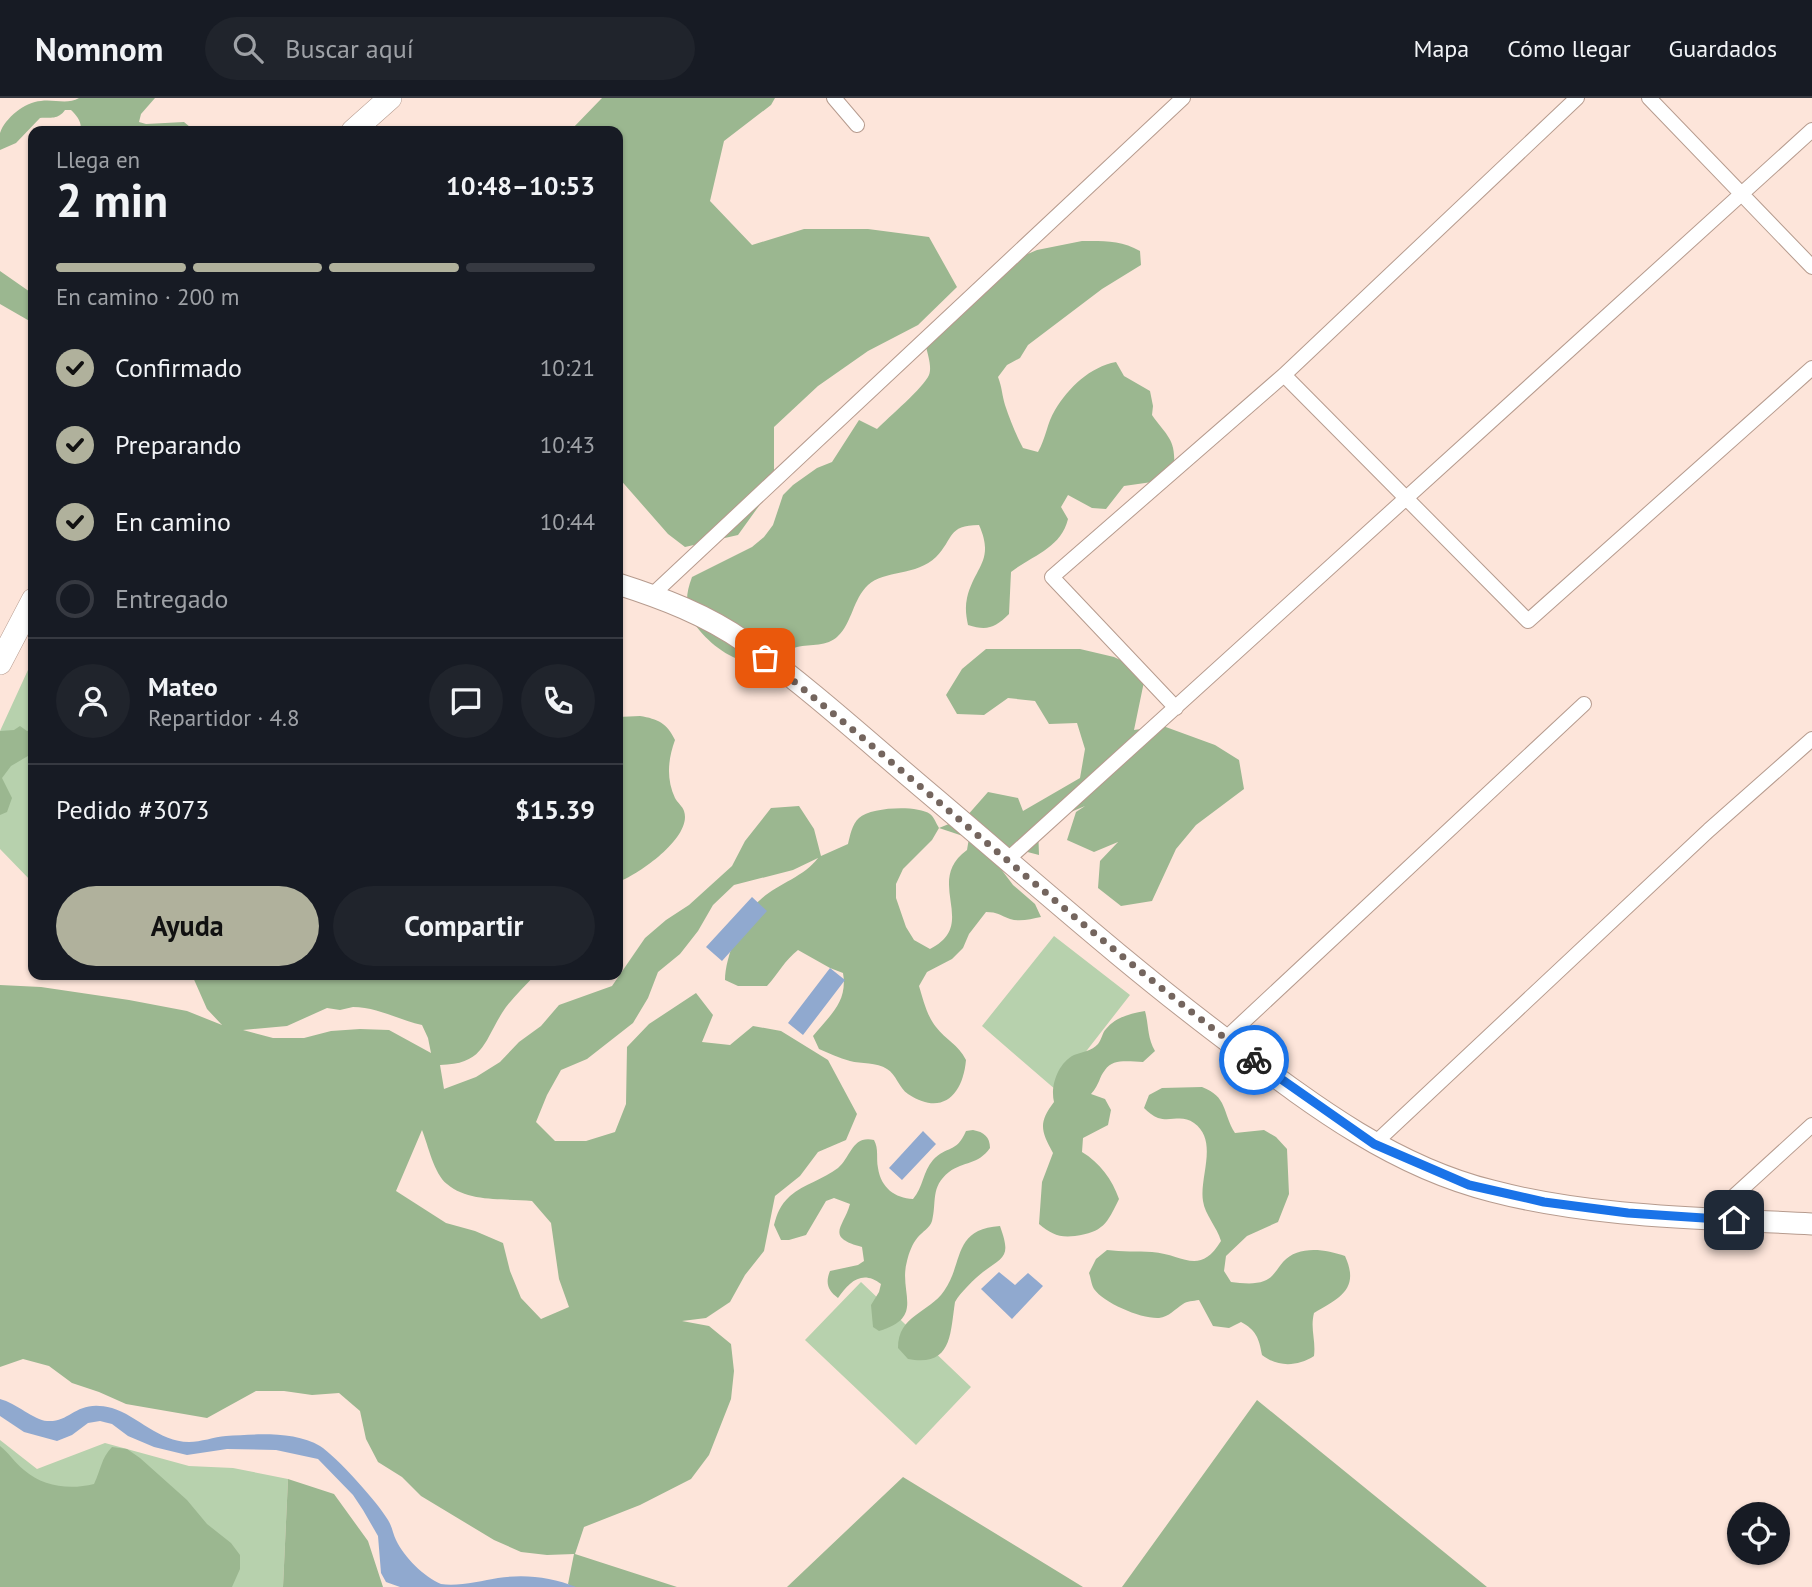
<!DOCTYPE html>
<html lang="es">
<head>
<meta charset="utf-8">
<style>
	:root { --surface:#171b24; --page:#20242c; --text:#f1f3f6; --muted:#9ea1a6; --line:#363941; --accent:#b0b19c }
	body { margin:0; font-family:"PT Sans",sans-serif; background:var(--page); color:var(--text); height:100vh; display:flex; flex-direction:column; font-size:26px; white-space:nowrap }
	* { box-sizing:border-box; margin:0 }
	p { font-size:23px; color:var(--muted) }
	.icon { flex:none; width:38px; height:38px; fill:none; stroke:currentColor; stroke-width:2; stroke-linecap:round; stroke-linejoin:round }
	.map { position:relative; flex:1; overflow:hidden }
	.sheet { position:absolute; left:28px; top:28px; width:595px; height:854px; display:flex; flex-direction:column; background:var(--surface); border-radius:14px; box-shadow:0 2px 5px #0004 }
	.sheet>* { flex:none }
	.controls { position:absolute; left:1727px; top:1404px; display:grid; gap:14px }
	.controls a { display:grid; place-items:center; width:63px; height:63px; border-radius:50%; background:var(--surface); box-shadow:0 2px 5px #0004; font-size:35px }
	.pin { position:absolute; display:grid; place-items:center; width:60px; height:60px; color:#fff; margin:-30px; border-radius:14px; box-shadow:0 4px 10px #0006 }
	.courier { position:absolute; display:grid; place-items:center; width:70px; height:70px; margin:-35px; border:5px solid #1a73e8; border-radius:50%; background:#fff; color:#222; box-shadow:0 2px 9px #0007 }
	.headline em { font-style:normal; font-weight:800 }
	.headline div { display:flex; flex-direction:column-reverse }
	.headline { display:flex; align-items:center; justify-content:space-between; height:119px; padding:0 28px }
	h1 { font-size:46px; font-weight:800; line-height:52px }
	.bar { display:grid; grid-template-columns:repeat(4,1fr); gap:10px 7px; align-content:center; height:84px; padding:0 28px }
	.bar i { height:9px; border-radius:5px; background:var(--line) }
	.bar .current { background:var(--accent) }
	.bar p { grid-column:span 4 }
	.line { display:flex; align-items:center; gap:18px; padding:0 28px; border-top:2px solid var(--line) }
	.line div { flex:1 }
	.round { display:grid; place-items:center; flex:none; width:74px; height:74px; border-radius:37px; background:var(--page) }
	ol { padding:0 28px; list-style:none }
	li { display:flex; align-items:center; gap:21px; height:77px }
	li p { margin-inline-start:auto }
	li .icon { padding:7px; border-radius:50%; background:var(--accent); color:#111; stroke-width:4 }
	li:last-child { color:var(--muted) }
	li i { width:38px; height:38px; border:4px solid var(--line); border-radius:50% }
	.cta { display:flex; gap:14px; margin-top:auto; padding:14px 28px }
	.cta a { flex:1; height:80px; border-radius:42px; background:var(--accent); color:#111; font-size:28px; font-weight:800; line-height:80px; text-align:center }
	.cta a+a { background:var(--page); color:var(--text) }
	header { display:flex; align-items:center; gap:42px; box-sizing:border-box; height:98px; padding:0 35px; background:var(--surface); border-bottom:2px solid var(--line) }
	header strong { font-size:33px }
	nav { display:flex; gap:38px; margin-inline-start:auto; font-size:24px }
	.search { width:490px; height:63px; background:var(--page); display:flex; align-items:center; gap:18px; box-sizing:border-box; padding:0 24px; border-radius:38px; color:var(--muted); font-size:26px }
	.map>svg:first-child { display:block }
	.green { fill:#b7d1ad }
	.forest { fill:#9bb790; fill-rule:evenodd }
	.water { fill:#90a9cf }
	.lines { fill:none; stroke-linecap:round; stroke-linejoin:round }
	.street-casing { stroke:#b69b8e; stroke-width:16 }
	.secondary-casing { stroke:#b69b8e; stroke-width:23 }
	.primary-casing { stroke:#b69b8e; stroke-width:24 }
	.street { stroke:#fff; stroke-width:14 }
	.secondary { stroke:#fff; stroke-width:21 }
	.primary { stroke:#fff; stroke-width:23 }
	.done { stroke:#74655e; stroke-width:7; stroke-dasharray:0 12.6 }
	.route { stroke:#1a73e8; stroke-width:9 }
</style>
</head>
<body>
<header>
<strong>Nomnom</strong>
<div class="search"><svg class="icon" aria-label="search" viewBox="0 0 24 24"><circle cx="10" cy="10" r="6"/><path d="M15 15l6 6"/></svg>Buscar aquí</div>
<nav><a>Mapa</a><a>Cómo llegar</a><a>Guardados</a></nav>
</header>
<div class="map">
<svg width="1812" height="1489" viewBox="0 0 1812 1489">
	<rect width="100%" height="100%" fill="#fde5da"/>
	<path class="green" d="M33,561V785L0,751V633Z
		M1054,838L1130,897L1056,992L982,928Z
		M861,1184L971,1289L916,1347L805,1242Z
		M0,1342L37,1371L105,1345L189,1368L233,1370L288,1381L283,1489H0Z"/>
	<path class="forest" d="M79,0H155L141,16L139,24L146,26L184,24L190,29L189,33H80C83,25 77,18 71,12H65C58,22 51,19 40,20L16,45L0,52C0,47 0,40 0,35C5,20 25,4 41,3C54,1 67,7 79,0Z
		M602,0H775L771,7L724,43L710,103L752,147L804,131H868L929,139L957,189L918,227L868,253L818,288L774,329V387L738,437L685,449L668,436L618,379V33H570Z
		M1082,143C1103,143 1121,142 1140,153L1141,167L1102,191L1028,247L1020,260L1007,267L998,279C1002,289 1002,297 1005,307C1010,322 1016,337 1023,350L1038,354C1046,340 1047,325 1055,312C1069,289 1090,269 1116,264L1124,278L1150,293L1153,308L1152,317C1165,336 1176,341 1174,366L1152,384L1124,388L1106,411L1092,410L1068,397L1061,409L1068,421C1061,450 1033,457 1011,474L1009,516C995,530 987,533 968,527C966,518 965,509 967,500C975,468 995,463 979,427C947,427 954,441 936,459C917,478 884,472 868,487C853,501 852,525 838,538C827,549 811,546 797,549C784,552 779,561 770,563C744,571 716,552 700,533C685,515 684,500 692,479L752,449L764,439L773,427L783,397L793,387L817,370L832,364L859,322L877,331C888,320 924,289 929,277C932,269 928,257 926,249L1009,164L1037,152Z
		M0,173L33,196V225L0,206Z
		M986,551H1080L1114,559L1146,574L1134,632L1163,628L1215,647L1239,662L1244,691L1196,727L1176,751L1152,803L1121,808L1098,790L1100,763L1118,744L1094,754L1067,742L1076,714L1085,708L1038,728L1039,757L1012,750L995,763L1013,787L1035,806L1041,819C1031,821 1020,824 1010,821C999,817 998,814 986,814L969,836L963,850L952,861L927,874L919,888C923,901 927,918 936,929C946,942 958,946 966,962C963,996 943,1019 908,996C899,990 896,976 887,971C877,964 861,966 850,963C839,960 829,955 819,951L813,938C830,917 848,904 843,875L830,870L798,852C785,862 778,876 767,888H738L725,882C725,859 742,817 760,802C777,786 804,779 818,760L793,772L734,787L713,807L698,833L680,856L658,874L648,900L633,925L587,961L561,972L547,997L536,1024L555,1043H586L615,1034L626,1006L627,949L649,926L696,895L713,917L702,944L730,947L753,928L781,933L828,962L857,1016L846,1042L818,1054L800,1078L775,1098L764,1153L745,1177L730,1204L706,1220L682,1223L709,1228L731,1246L734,1273L731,1301L709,1357L691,1381L640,1407L584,1429L575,1456L677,1489H572L568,1486L574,1456L547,1457L521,1454L494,1442L421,1398L402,1379L378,1364L366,1341L360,1313L339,1295L312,1297L284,1293H256L207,1320L126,1306L99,1294L72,1285L49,1268L23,1261L0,1269V887L41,889L129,902L187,913L222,927L207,911L192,877H535C524,889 511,901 502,915C483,946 483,966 440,967L444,991L476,979L500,964L519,944L541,928L559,907L612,888L645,840L666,822L689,807L732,768L745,743L771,710L799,708L814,731L821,758L848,746C850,738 852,726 859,720C871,709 917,707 930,716C934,719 936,725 939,730L966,719L988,694L1018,700L1023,713L1080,680L1085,651L1077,625L1049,626L1035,603L1008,600L984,617L957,616L946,597L962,571ZM939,730L969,740L967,752C923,784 980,826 930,851L914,842L906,829L896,800V786L903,771L932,742ZM353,909C377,909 399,922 422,927L428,940L431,955L389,932L360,931L331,933L304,940H273L243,932L287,928L327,910L340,912ZM422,1032C428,1047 434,1076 447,1086C469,1105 505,1100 532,1103L551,1125L559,1181L569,1209L541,1221L521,1200L510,1173L503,1145L475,1133L446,1125L396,1093Z
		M640,618C658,621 667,625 675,642C668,661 666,681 675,700C677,704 683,709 684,713C693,739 638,777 618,784V619Z
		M20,628L27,633L33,632V655L11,668L2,680L12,700L7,714L0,717V633L14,632Z
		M1145,913C1149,928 1147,939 1155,953L1143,964C1130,964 1113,960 1105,972C1099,979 1100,986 1091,996L1105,1001L1111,1012L1108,1027L1083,1040L1082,1054C1100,1065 1112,1081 1119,1101C1107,1126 1103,1134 1075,1138C1059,1140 1051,1136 1039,1126L1042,1084L1053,1055C1041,1033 1038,1025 1054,1004C1050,988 1058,965 1074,957C1082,954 1092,953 1098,946C1102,941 1102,935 1106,931C1116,919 1129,916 1145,913Z
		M1202,989C1228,999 1222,1014 1235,1035L1264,1032L1276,1039L1287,1051L1289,1096L1278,1124L1247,1138L1226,1158L1224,1173L1231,1184C1241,1185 1254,1187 1264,1183C1274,1179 1276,1172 1283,1164C1298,1147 1325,1151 1345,1158C1360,1191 1340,1200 1314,1215C1310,1231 1316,1242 1314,1258C1297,1269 1277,1269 1262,1257C1259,1240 1256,1232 1241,1224L1229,1230L1213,1228L1199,1202C1193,1203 1187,1203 1183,1206C1175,1211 1169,1219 1159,1220C1141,1221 1104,1205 1094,1191C1091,1186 1091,1180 1089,1175L1096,1161L1107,1152C1122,1154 1137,1153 1152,1154C1183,1156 1199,1179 1221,1143C1217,1129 1205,1117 1203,1103C1199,1079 1219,1043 1194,1025C1182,1016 1171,1024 1158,1020C1153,1018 1148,1014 1144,1010L1149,997L1162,990Z
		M973,1032C984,1034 990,1039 990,1050C978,1067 964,1063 949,1074C930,1089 937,1104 932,1123C930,1130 922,1134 918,1139C912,1146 909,1155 907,1163C898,1195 926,1219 879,1233L873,1229L871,1207L879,1194L881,1186C862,1171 849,1184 838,1200C828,1193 825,1185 830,1173L858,1167L864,1163L862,1149C824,1139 844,1129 850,1106L834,1100L826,1103L806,1137L789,1142H781L774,1127C777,1116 780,1107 790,1098C804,1086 824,1081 838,1070C851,1059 852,1037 874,1042C879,1051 876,1060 878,1070C881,1090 895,1100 913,1101C923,1090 923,1073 933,1062C947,1047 956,1056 966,1033Z
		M1000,1128C1011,1159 1005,1158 983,1174C975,1180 960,1195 955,1204C950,1237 952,1269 908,1261L898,1250C898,1217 929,1215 944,1193C964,1165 952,1131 1000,1128Z
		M1257,1302L1487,1489H1122Z
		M0,1348C9,1355 15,1365 24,1372C43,1389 70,1392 94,1386C101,1372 101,1360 112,1349L127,1351L140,1360L187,1402L207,1426L231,1445L240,1457V1471L232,1489H0Z
		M903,1379L1083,1489H787Z
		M288,1381L334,1396L368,1443L383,1489H283Z"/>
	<path class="water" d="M752,799L767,813L722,863L706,849Z
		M830,870L845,882L803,937L788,925Z
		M923,1033L936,1046L902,1082L889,1070Z
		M999,1174L1015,1187L1028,1175L1043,1188L1012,1221L981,1191Z
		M0,1301C16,1305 34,1322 47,1323C71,1325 76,1300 112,1310C138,1318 159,1344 189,1344C201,1344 214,1339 226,1338C254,1336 295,1333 320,1348C336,1358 379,1406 388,1422C392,1428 393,1436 396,1442C404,1459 424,1479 441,1486C457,1489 481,1483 498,1480C525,1476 551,1479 576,1489H400L386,1484L381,1475L378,1438L363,1412L353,1397L318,1361L276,1352L227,1351L187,1357L154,1349L128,1338L112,1326L100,1323L88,1325L72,1337L57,1343L24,1334L0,1318Z"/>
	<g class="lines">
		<g class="street-casing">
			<path id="street" d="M834,0L857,27
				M1649,0L1812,169
				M1284,277L1528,523L1812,270
				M652,497L1183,0
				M1176,610L1052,479L1284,277L1577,0
				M1007,762L1812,32
				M1225,941L1584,606
				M1374,1046L1709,732L1812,641
				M1709,1121L1812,1027"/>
		</g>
		<g class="secondary-casing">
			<path id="secondary" d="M618,486C662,500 707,517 745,544C807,588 866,642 924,691C1027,778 1128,869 1237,950C1315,1009 1395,1069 1492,1093C1595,1120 1706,1120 1812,1126"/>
		</g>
		<g class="primary-casing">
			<path id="primary" d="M353,33L390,0
				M0,565L33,502"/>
		</g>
		<use href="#street" class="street"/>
		<use href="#secondary" class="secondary"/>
		<use href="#primary" class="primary"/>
	</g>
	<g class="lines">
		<path class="done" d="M765,560C930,692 1085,835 1254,962"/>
		<path class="route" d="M1254,962L1374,1046L1469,1087L1544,1104L1628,1115L1734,1122"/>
	</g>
</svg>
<div class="controls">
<a><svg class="icon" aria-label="locate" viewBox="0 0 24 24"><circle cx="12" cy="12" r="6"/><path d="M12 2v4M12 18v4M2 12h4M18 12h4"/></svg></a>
</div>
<div class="pin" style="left:765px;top:560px;background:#ea580c"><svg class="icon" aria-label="bag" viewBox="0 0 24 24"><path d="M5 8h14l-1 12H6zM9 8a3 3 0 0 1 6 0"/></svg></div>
<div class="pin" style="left:1734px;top:1122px;background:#1f2937"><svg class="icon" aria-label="home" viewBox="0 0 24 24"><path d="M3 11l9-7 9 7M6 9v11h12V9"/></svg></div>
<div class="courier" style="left:1254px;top:962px"><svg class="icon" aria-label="bike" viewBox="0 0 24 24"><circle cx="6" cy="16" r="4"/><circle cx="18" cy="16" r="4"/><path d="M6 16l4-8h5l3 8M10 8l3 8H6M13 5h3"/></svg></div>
<section class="sheet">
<div class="headline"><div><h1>2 min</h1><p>Llega en</p></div><em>10:48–10:53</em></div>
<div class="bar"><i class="current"></i><i class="current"></i><i class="current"></i><i></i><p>En camino · 200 m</p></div>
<ol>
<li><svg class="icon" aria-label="check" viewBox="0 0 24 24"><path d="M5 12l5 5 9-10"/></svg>Confirmado<p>10:21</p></li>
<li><svg class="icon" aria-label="check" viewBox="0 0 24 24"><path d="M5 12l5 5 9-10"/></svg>Preparando<p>10:43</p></li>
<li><svg class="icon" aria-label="check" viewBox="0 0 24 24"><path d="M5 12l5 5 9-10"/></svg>En camino<p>10:44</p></li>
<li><i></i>Entregado</li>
</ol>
<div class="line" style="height:126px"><a class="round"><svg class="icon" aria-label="person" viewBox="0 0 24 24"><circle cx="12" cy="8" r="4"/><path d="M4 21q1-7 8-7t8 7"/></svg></a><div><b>Mateo</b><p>Repartidor · 4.8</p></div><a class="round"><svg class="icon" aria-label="chat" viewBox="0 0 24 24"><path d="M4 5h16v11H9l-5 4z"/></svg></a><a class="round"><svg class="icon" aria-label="phone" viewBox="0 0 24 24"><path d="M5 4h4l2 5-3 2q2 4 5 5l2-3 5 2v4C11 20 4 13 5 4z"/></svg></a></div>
<div class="line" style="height:91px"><div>Pedido #3073</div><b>$15.39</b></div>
<div class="cta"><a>Ayuda</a><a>Compartir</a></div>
</section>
</div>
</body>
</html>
